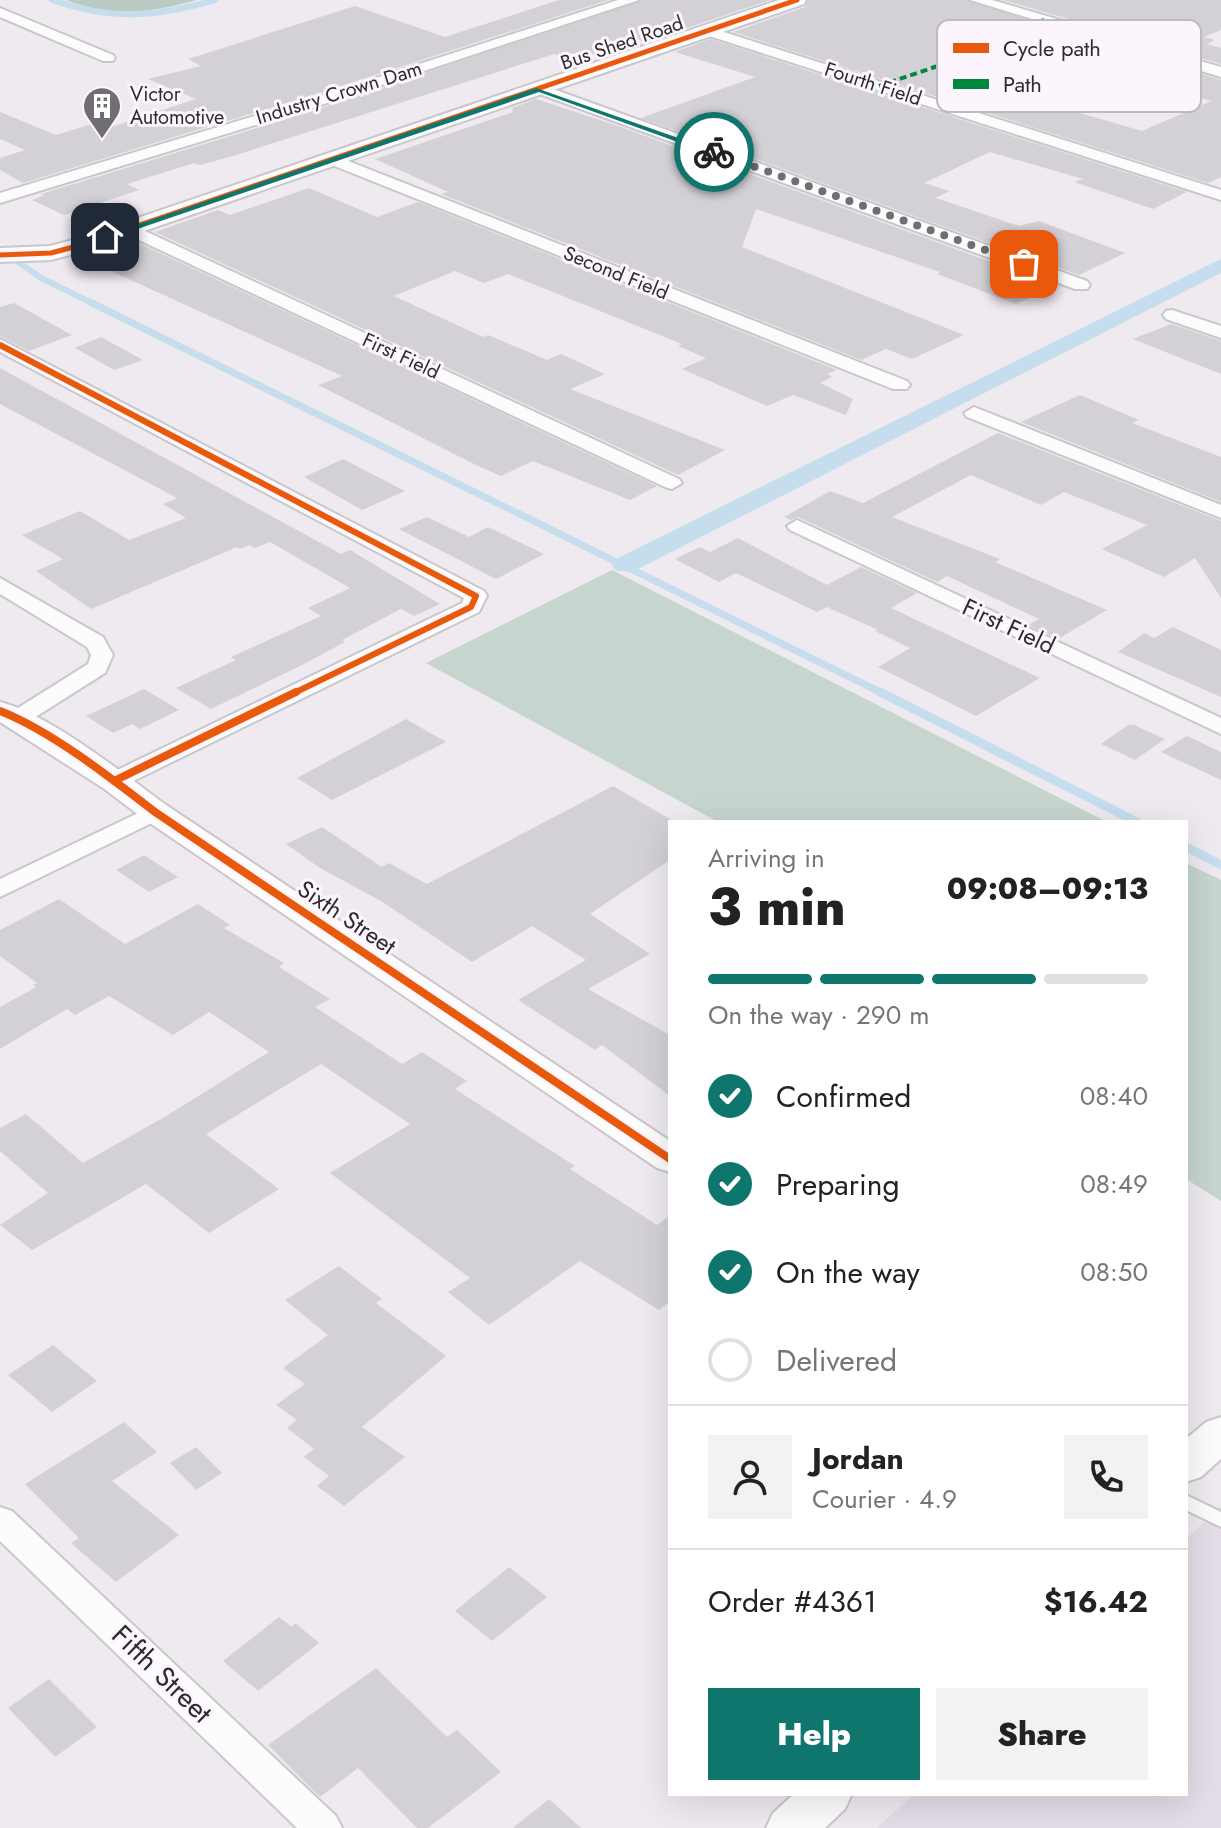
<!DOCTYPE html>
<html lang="en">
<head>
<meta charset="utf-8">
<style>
	:root { --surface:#fff; --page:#f2f2f2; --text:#222; --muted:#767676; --line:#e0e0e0; --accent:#0f766e }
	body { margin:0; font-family:Jost,sans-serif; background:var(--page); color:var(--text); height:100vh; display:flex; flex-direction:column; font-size:30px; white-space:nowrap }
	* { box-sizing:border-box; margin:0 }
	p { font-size:26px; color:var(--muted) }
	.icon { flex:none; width:44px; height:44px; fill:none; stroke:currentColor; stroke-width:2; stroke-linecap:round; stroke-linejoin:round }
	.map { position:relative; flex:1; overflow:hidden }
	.panel { position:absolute; left:668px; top:820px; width:520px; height:976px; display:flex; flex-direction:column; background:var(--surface); border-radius:0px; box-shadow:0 8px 32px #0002 }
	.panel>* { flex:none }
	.pin { position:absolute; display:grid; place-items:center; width:68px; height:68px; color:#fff; margin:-34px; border-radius:16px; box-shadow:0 4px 12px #0006 }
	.courier { position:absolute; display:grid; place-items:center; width:80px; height:80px; margin:-40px; border:6px solid #0f766e; border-radius:50%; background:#fff; color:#222; box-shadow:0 2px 10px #0007 }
	.summary em { font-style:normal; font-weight:800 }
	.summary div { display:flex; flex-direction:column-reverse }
	.summary { display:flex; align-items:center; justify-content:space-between; height:136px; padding:0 40px }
	h1 { font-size:52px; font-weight:800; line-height:60px }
	.bar { display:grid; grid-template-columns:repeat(4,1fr); gap:12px 8px; align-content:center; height:96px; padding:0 40px }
	.bar i { height:10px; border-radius:6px; background:var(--line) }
	.bar .on { background:var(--accent) }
	.bar p { grid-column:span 4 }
	.line { display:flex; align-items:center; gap:20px; padding:0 40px; border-top:2px solid var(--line) }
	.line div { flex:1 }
	.round { display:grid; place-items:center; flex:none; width:84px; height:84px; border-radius:0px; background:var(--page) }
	ol { padding:0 40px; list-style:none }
	li { display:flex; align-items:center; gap:24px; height:88px }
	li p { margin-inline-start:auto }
	li .icon { padding:8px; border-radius:50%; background:var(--accent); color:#fff; stroke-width:4 }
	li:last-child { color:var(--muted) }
	li i { width:44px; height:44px; border:4px solid var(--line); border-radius:50% }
	.action { display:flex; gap:16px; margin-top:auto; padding:16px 40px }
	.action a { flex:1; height:92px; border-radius:0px; background:var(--accent); color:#fff; font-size:32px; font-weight:800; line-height:92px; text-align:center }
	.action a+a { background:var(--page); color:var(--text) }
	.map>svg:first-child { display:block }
	.built { fill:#e4dce7 }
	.green { fill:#c6d5ce }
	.forest { fill:#bacbc3 }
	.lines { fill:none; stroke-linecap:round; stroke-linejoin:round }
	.stream-far2 { stroke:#c6dded; stroke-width:6 }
	.stream-far1 { stroke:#c6dded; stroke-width:7 }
	.stream { stroke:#c6dded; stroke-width:9 }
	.canal { fill:#c6dded; fill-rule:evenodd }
	.building { fill:#d4d1d6; fill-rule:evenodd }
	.service-casing { stroke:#cac7cb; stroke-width:4 }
	.minor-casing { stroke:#cac7cb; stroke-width:4 }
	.tertiary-casing { stroke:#cac7cb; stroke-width:4 }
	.service { fill:#fcfcfd; fill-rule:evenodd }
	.minor { fill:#fcfcfd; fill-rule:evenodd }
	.tertiary { fill:#fcfcfd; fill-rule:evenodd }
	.quiet { stroke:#00873e; stroke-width:4; stroke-dasharray:7 4; stroke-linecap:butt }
	.cycleway-far2-casing { stroke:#fcf5fe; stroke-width:8 }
	.cycleway-far1-casing { stroke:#fcf5fe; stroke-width:10 }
	.cycleway-casing { stroke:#fcf5fe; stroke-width:13 }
	.cycleway-far2 { stroke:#e8590c; stroke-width:5 }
	.cycleway-far1 { stroke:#e8590c; stroke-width:6 }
	.cycleway { stroke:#e8590c; stroke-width:8 }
	.route { fill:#0f766e }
	.done { stroke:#716e73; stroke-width:8; stroke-dasharray:0 14.4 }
	.labels { text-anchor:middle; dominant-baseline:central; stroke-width:6; stroke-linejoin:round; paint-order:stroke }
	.far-street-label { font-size:20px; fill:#2e2b2f; stroke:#fcf5fe }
	.far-poi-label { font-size:20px; fill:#2e2b2f; stroke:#fcf5fe; text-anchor:start }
	.street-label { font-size:24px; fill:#2e2b2f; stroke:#fcf5fe }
	.near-street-label { font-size:28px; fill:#2e2b2f; stroke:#fcf5fe }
	.key { fill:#fcf5fe; stroke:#beb8c0; stroke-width:2 }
	.key-label { font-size:22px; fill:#2e2b2f }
</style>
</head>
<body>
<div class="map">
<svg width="1221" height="1828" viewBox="0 0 1221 1828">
	<rect width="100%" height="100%" fill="#eeeaf0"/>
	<path class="built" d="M1221,1506V1828H877L914,1794H1186V1539Z"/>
	<path class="green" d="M612,570L1107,822H718L426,663Z
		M1186,863L1221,880V1201L1186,1179Z"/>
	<path class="forest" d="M66,0H197C151,13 111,18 66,0Z"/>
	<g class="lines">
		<path class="stream-far2" d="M52,0C112,21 155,17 215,0
			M0,249L41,278L96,305"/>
		<path class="stream-far1" d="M92,303L884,694"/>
		<path class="stream" d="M880,692L1137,822
			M1186,847L1221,865"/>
		<path class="canal" d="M1221,259V273L634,571H616L612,565L616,559Z"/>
	</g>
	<path class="building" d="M559,0H608L313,95L23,183L0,170V158L25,150L0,139V112L56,135L92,124L108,128L196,99L148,79L201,66L188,59L355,6L445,37Z
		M642,0H770L646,42L636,39L572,61L554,54L233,156L200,165L194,163L127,184L139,190L64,215L32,200L45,195L41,194L325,107Z
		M809,0H967L1221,80V177L1208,183L733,32L805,7ZM1126,76L1211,101L1142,131L1056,106Z
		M1003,0H1221V30L1204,37L1215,40L1207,44L1221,48V64Z
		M710,39L1187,192L1153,209L1074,182L1083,179L990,152L924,183L950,191L935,198L939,199L1019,226L1039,221L1125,253L1079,275L641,118L755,77L675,52Z
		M536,99L618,126L1057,286L1016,304L937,274L940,272L756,209L742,247L964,335L912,359L886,349L861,360L441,194L448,192L375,159L513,112L512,108Z
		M309,188L377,217L418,202L837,370L827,374L832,377L820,383L853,399L846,415L793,395L767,406L682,369L706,358L678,346L682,344L508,274L484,283L455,271L394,296L483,337L488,335L547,360L561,354L605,374L570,389L725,450L678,475L155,232L218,210L230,215Z
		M130,239L657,486L630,500L533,461L501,476L478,466L318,385L342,376L82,258Z
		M14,303L72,335L29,351L0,336V307Z
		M1171,324L1221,341V374L1133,339Z
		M101,337L143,360L114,370L75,348Z
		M0,368L341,554L350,550L440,604L414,616L401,609L342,640L345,642L302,665L211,709L176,688L236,660L231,657L321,616L308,608L350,588L270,542L255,548L249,545L240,549L237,547L91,609L36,571L63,559L22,535L80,511L129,540L186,518L163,504L177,498L0,404Z
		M1080,395L1139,420L1132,423L1221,457V502L1021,422Z
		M998,433L1221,521V598L1195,558L1164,577L1102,549L1147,525L1064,492L1041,505L971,475L892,517L1000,559L995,562L1107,610L1058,639L1028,625L1039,619L947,576L937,582L798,517L791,520L784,517L830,491L863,503Z
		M343,459L405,491L362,510L304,477Z
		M427,517L469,537L488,527L544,554L496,579L399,529Z
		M738,538L827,585L861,567L917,593L891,608L1040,678L976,716L878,667L910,648L875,631L878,630L827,607L817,612L736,573L719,582L675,559L700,547L710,552Z
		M1173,627L1221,650V697L1118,652L1144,633L1154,638Z
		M144,689L179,710L140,729L132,724L113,733L86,716Z
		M406,719L446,742L332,800L297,778Z
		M1128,725H1134L1165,739L1135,760L1101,744Z
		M1187,736L1221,752V780L1161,752Z
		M613,786L670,819V860L590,914L650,954L588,989L670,1035V1096L602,1045L595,1050L518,1000L586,960L532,926L472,962L381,901L320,868L286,844L322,827L382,867L389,863L427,884Z
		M144,855L178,877L149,892L116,870Z
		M59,899L125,944L198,904L230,925L224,928L284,963L279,967L330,999L315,1007L402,1064L422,1052L467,1081L455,1089L575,1166L570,1169L657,1225L670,1215V1301L659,1310L580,1261L489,1325L448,1292L470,1278L330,1173L410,1124L321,1064L206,1134L279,1189L209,1233L146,1184L32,1250L0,1225L48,1193L0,1151V1128L26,1114L83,1163L168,1115L269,1052L209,1012L173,1035L109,996L75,1015L67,1009L0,1049V1007L36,987L33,985L37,983L0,956V930Z
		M339,1266L382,1299L376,1303L446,1356L362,1427L405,1457L344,1506L317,1486L329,1476L304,1457L314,1449L287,1428L297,1420L276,1405L305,1384L283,1368L328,1335L285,1300Z
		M53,1345L97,1381L52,1412L8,1375Z
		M124,1422L157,1452L112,1481L179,1535L116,1582L71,1543L79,1538L25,1484Z
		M196,1447L222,1473L196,1490L170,1463Z
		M509,1567L547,1597L492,1641L455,1611Z
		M279,1617L292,1627L295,1623L319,1643L258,1691L223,1661Z
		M376,1668L447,1737L457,1730L501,1772L428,1828H417L358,1768L320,1797L268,1745Z
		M49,1679L97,1727L55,1757L8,1708Z
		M549,1799L581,1828H513Z"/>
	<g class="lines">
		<g class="service-casing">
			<path id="service" d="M1186,1495L1221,1512V1527L1186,1510Z"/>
		</g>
		<g class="minor-casing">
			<path id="minor" d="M618,0H639L324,104L0,203V193L314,98Z
				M970,0H992L1221,67V77Z
				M0,8L113,55L115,58L113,61H103L0,17Z
				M708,27L1221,190V200L703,34V28Z
				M539,84L1087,281L1090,285L1087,289H1075L534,92V86Z
				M333,155L907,381L910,385L907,389H893L327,163V157Z
				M130,224L679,479L682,483L672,489L665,487L124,233L121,229Z
				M1172,310L1221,326V338L1166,319L1163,315L1166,311Z
				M0,339L484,591L487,596L479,612L123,786H105L102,781L105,776L462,603L464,598L0,352Z
				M974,407L1221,505V518L967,417L964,413Z
				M797,520L1221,718V734L790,530L787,526Z
				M0,578L103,637L113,655L105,673L26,723H10L6,718L10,713L88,664L91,655L87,647L0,594Z
				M155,805L164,807L167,812L164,817L0,897V879Z
				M0,1507L12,1511L336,1816L342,1828H297L0,1541Z"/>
		</g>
		<g class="tertiary-casing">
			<path id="tertiary" d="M779,0H806L804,4L89,250L51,260L0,262V248L50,246L73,240Z
				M0,702C49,714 124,774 166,805L670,1141V1172L657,1168L144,819L103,788L0,722Z
				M1221,1417V1459L1201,1477L1186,1482V1439L1206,1422Z
				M794,1794H852L845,1809L825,1828H766L773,1813Z"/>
		</g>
		<use href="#service" class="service"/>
		<use href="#minor" class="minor"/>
		<use href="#tertiary" class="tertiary"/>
		<path class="quiet" d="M879,86L967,56L973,43L1044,20"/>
		<g class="cycleway-far2-casing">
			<path id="cycleway-far2" d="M0,255L51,253L81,245L797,0"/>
		</g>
		<g class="cycleway-far1-casing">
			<path id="cycleway-far1" d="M0,345L476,596L471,607L292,694"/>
		</g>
		<g class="cycleway-casing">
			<path id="cycleway" d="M0,711C51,731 111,778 155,812L670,1159
				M114,781L296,692"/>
		</g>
		<use href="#cycleway-far2" class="cycleway-far2"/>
		<use href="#cycleway-far1" class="cycleway-far1"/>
		<use href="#cycleway" class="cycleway"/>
	</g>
	<path class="route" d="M536,88L718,152L711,154L539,92L108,239L101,237Z"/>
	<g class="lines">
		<path class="done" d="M714,152L1024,264"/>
	</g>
	<defs>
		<g id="building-pin" transform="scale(2)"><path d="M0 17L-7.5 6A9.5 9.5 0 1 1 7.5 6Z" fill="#716e73" stroke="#fcf5fe"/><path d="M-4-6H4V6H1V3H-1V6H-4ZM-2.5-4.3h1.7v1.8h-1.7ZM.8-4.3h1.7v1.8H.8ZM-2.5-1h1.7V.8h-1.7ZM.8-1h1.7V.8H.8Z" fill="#fff"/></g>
	</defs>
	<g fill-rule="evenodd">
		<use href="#building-pin" x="102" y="106"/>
	</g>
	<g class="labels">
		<g class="far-street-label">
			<text transform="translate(622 43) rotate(-19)">Bus Shed Road</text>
			<text transform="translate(873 84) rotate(18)">Fourth Field</text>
			<text transform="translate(339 93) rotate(-17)">Industry Crown Dam</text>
			<text transform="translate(616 273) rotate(22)">Second Field</text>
			<text transform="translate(401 356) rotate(25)">First Field</text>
		</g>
		<g class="far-poi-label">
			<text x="130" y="94">Victor<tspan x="130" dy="23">Automotive</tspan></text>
		</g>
		<g class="street-label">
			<text transform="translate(1009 626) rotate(25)">First Field</text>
			<text transform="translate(347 917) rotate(34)">Sixth Street</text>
		</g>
		<g class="near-street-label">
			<text transform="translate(162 1674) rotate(44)">Fifth Street</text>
		</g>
	</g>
	<rect x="937" y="20" width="264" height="92" rx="12" class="key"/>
	<rect x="953" y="43" width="36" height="10" fill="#e8590c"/>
	<rect x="953" y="79" width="36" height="10" fill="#00873e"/>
	<g class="key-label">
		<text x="1003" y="56">Cycle path</text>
		<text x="1003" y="92">Path</text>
	</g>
</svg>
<div class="pin" style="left:1024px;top:264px;background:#ea580c"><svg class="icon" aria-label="bag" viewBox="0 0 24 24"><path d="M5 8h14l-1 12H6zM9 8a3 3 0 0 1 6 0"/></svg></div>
<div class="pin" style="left:105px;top:237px;background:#1f2937"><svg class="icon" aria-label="home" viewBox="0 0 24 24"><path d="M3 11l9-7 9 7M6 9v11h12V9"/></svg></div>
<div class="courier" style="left:714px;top:152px"><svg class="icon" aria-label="bike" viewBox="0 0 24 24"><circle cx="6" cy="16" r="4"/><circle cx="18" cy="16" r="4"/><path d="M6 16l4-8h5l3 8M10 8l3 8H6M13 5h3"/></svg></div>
<section class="panel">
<div class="summary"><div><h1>3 min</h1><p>Arriving in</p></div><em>09:08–09:13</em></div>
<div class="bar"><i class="on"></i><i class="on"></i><i class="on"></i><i></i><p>On the way · 290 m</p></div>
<ol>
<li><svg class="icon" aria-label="check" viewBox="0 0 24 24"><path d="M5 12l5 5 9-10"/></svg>Confirmed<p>08:40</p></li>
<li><svg class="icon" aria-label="check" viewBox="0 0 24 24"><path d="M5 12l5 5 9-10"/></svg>Preparing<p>08:49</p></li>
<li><svg class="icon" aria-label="check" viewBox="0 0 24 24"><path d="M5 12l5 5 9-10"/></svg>On the way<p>08:50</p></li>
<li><i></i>Delivered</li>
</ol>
<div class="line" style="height:144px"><a class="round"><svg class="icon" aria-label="person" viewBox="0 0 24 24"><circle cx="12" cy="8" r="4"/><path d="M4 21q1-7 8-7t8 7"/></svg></a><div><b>Jordan</b><p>Courier · 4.9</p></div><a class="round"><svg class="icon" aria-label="phone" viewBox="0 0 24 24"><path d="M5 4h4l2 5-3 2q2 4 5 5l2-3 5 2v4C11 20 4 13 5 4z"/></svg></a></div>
<div class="line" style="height:104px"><div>Order #4361</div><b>$16.42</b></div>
<div class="action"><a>Help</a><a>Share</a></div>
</section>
</div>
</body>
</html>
